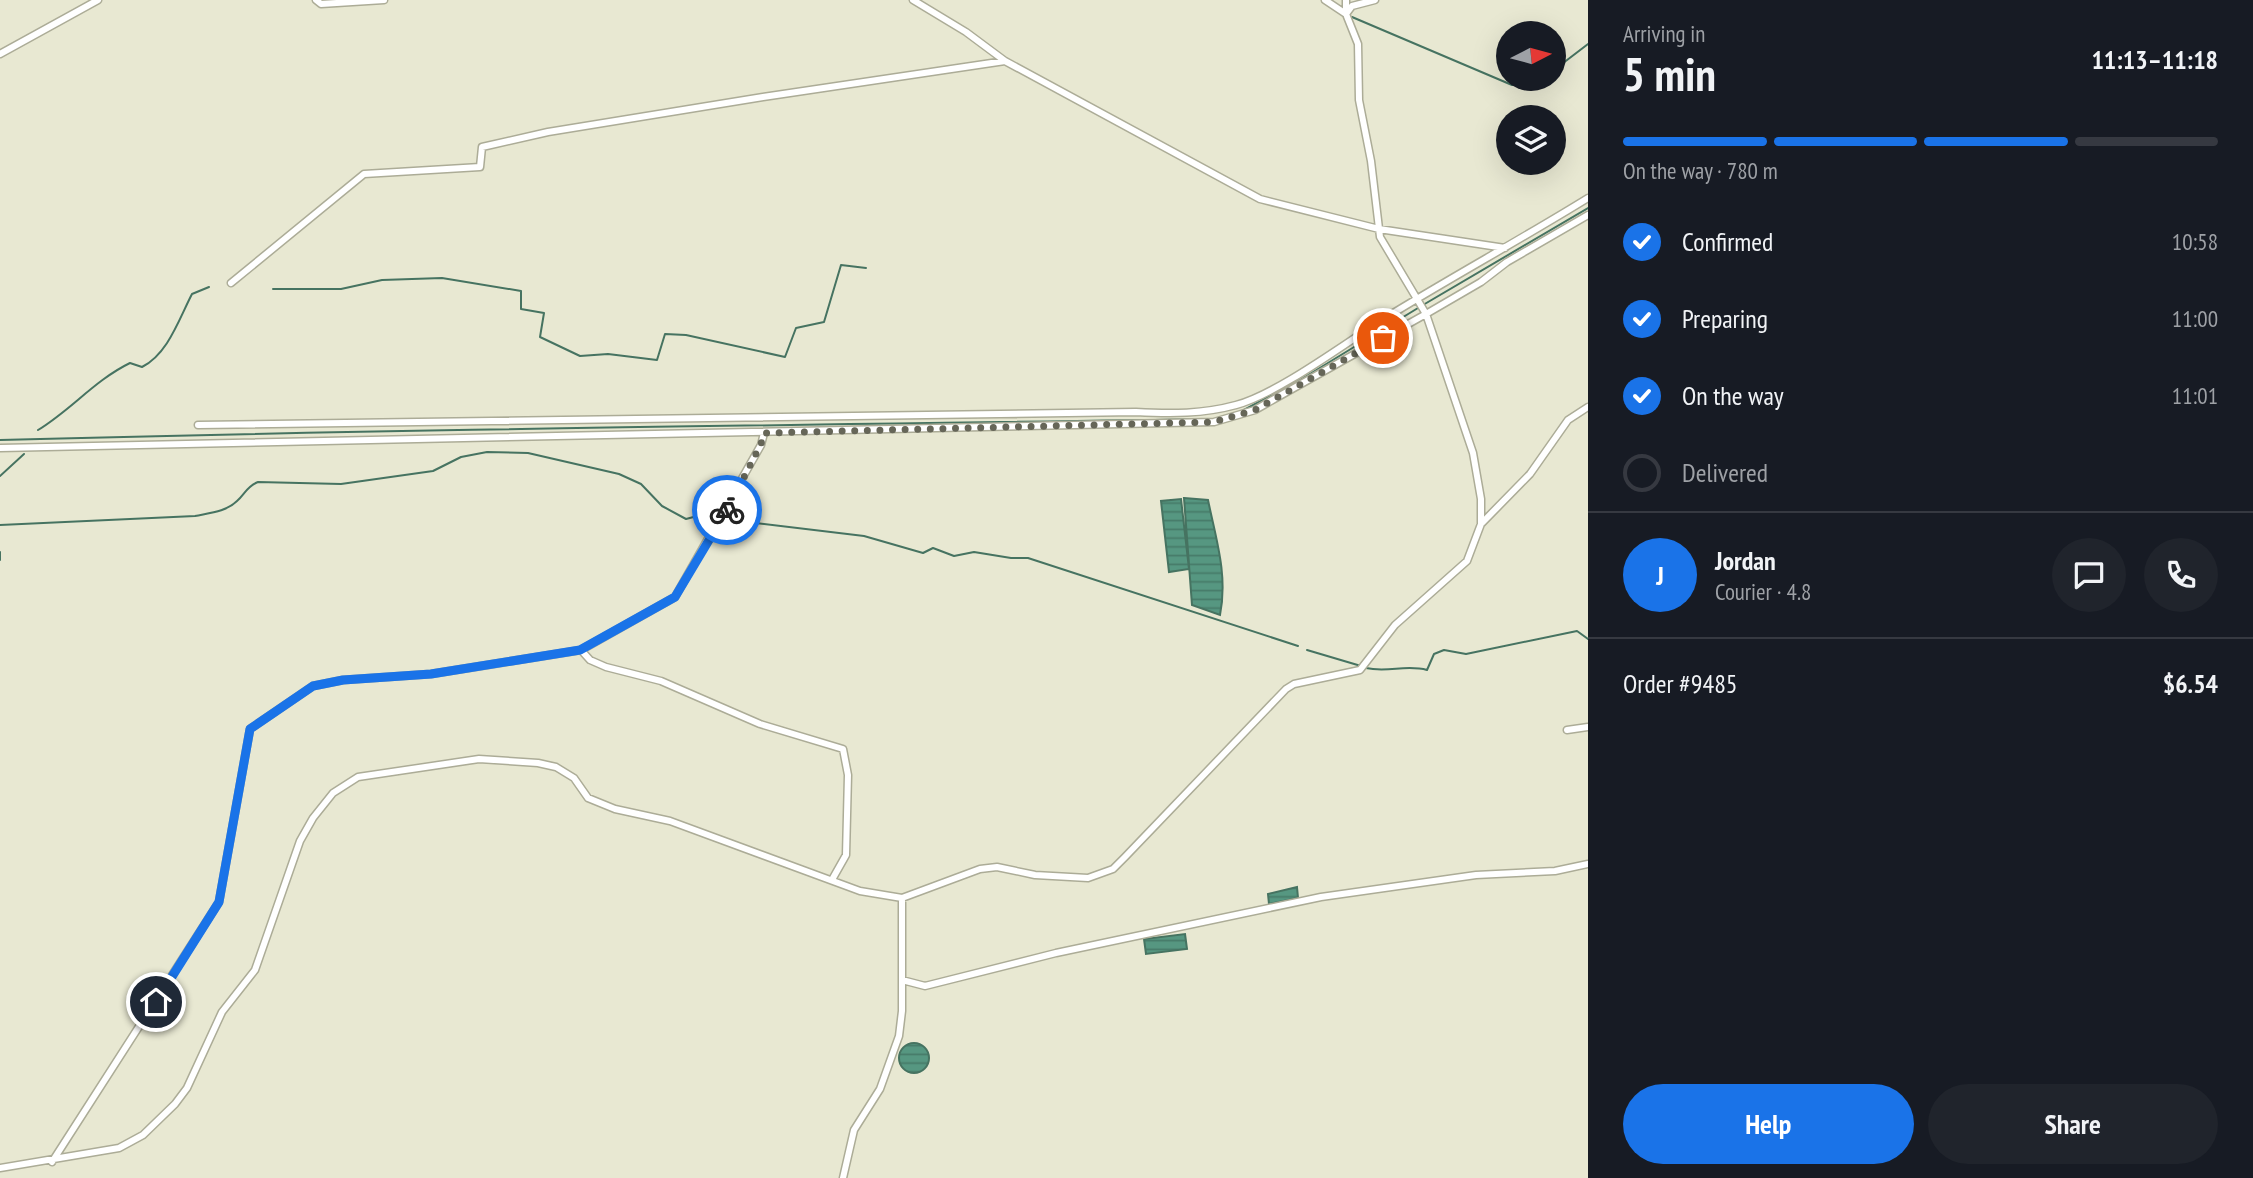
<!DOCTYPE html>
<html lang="en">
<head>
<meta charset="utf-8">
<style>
	:root { --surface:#171b24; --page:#20242c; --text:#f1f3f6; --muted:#9ea1a6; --line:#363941; --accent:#1a73e8 }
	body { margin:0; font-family:"PT Sans Narrow",sans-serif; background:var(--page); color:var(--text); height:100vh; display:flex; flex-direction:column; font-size:26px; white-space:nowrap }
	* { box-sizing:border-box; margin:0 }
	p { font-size:23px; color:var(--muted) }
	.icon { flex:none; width:38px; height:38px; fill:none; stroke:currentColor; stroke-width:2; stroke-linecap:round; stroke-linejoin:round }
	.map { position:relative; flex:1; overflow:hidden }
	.sheet { display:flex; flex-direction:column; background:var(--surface); width:665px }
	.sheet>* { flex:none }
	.needle { width:46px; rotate:84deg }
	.tools { position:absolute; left:1496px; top:21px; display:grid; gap:14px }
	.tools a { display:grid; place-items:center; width:70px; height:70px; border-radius:50%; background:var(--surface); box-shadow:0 7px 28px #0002; font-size:35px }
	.pin { position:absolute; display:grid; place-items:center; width:60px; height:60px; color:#fff; margin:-30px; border:4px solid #fff; border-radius:50%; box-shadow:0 2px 7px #0007 }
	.courier { position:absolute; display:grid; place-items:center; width:70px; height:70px; margin:-35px; border:5px solid #1a73e8; border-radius:50%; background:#fff; color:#222; box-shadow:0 2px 9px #0007 }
	.summary em { font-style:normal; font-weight:700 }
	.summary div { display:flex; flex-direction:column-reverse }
	.summary { display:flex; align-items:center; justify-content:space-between; height:119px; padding:0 35px }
	h1 { font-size:46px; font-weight:700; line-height:52px }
	.bar { display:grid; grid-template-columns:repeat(4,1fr); gap:10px 7px; align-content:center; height:84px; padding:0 35px }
	.bar i { height:9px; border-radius:5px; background:var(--line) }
	.bar .current { background:var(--accent) }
	.bar p { grid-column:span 4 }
	.line { display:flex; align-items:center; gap:18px; padding:0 35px; border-top:2px solid var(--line) }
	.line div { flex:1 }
	.round { display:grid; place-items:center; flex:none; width:74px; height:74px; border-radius:37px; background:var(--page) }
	ol { padding:0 35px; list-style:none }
	li { display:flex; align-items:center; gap:21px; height:77px }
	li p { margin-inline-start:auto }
	li .icon { padding:7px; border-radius:50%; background:var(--accent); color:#fff; stroke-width:4 }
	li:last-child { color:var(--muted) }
	li i { width:38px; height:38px; border:4px solid var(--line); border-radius:50% }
	.action { display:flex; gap:14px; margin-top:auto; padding:14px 35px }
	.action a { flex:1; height:80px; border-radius:42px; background:var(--accent); color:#fff; font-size:28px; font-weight:700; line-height:80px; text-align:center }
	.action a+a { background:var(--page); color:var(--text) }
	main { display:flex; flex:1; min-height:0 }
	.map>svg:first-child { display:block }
	.water { fill:url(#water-rules); stroke:#467361; stroke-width:2 }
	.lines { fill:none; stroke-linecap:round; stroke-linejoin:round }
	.stream { stroke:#467361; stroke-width:2 }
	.street-casing { stroke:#acac97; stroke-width:9 }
	.street { stroke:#fff; stroke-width:6 }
	.done { stroke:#666658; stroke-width:7; stroke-dasharray:0 12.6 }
	.route { stroke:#1a73e8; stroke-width:9 }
</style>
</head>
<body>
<main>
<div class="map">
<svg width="1588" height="1178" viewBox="0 0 1588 1178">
	<defs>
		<pattern id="water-rules" width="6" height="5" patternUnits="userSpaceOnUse" patternTransform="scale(1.75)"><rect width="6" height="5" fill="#569781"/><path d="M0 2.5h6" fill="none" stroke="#477b69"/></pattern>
	</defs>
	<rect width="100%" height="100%" fill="#e8e8d2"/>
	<path class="water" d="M1184,498L1208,500C1216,539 1228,575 1220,615L1192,605Z
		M1181,499L1189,569L1169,572L1161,501Z
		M1297,887L1298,898L1269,904L1268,894Z
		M1185,934L1187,949L1146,954L1144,939Z
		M899 1058a15 15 0 1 1 30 0a15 15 0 1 1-30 0Z"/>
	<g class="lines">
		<path class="stream" d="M1352,17L1512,85L1536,84L1543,79
			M1554,70L1588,44
			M273,289H341L382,280L442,278L521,291V309L544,313L540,337L580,356L608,354L657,360L665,334L686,335L785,357L796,328L824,322L841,265L866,268
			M1423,305L1588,208
			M1242,411L1300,380L1418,308
			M38,430C71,410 95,380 130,363L142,367C168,354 179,319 192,294L209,287
			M0,440C405,429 811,425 1216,419
			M0,476L24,454
			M722,519L864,536L923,553L933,548L954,556L974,552L1011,558H1028L1298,646
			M0,525L195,516C209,513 226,512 237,501C245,494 247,486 258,482L341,484L433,471L461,457L487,452L528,453L619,474L641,484L662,506L686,519L701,515L713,518
			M0,552V560
			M1307,650L1361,666
			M1366,668C1388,673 1406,664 1427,670L1434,654L1444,650L1466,654L1577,631L1588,639"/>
		<g class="street-casing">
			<path id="street" d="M316,0L321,4L384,0
				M913,0L966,32L1005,61L1260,199L1379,229L1505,248
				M1325,0L1346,14
				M1346,12V0
				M0,54L98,0
				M231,283L364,174L480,167L482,147L548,132L763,97L1005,61
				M198,425L1136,412C1171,414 1203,414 1236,405C1277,394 1344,344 1382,320C1450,278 1520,240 1588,198
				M0,448L1214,422L1255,410L1276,398L1426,314L1481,282L1507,262L1588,215
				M1481,524L1530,474L1568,420L1588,407
				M581,650L590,660L606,667L661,681L760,724L843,749L848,775L846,855L833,878
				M1567,730L1588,727
				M902,980L925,986L1056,953L1321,897L1476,875L1555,871L1588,864
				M52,1162L219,902L250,729L313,686L343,680L431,674L581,650L675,597L761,445L764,433
				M0,1168L119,1148L143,1135L175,1104L187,1088L222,1012L255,970L300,841L313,818L333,793L358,777L479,759L538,763L556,767L574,778L588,798L615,809L670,821L860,891L902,898L980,869L997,867L1035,875L1088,878L1113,869L1125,857L1286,689L1294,684L1360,670L1395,625L1467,561L1481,524V499L1473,453L1426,314L1380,237L1371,161L1359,100L1358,44L1346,14L1352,6L1375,0
				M843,1178L854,1130L880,1089L899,1036L902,1011V898"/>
		</g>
		<use href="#street" class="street"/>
	</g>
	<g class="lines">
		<path class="done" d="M727,510L761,444L764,433L1214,422L1255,410L1383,338"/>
		<path class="route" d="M156,1002L219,902L250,729L313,686L343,680L431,674L580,650L675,597L727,510"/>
	</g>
</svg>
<div class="tools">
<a><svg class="needle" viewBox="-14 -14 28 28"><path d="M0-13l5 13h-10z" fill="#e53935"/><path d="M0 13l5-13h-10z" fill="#9ea1a6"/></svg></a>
<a><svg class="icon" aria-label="layers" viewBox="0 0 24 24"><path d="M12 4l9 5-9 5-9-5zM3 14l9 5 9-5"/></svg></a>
</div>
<div class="pin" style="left:1383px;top:338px;background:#ea580c"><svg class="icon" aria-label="bag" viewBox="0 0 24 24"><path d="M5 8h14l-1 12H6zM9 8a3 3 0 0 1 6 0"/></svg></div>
<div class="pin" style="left:156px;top:1002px;background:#1f2937"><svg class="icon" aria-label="home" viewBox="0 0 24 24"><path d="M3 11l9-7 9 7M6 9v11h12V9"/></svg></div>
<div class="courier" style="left:727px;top:510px"><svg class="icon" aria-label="bike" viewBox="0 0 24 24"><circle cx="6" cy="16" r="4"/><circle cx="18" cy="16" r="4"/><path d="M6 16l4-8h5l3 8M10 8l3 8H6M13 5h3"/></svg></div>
</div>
<section class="sheet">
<div class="summary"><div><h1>5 min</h1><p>Arriving in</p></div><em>11:13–11:18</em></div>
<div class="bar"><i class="current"></i><i class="current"></i><i class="current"></i><i></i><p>On the way · 780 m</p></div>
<ol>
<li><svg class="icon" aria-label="check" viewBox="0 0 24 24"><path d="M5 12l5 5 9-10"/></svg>Confirmed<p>10:58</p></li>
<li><svg class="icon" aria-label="check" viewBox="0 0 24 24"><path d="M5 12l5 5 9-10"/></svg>Preparing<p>11:00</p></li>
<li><svg class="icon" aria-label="check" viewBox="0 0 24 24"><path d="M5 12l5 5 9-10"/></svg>On the way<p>11:01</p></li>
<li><i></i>Delivered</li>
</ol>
<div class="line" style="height:126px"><b class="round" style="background:var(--accent);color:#fff">J</b><div><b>Jordan</b><p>Courier · 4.8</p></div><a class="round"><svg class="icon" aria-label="chat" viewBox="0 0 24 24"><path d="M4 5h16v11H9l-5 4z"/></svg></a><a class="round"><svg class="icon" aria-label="phone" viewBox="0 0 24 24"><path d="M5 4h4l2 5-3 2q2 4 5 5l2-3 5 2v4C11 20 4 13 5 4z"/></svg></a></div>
<div class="line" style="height:91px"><div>Order #9485</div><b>$6.54</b></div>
<div class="action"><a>Help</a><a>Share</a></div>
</section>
</main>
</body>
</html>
